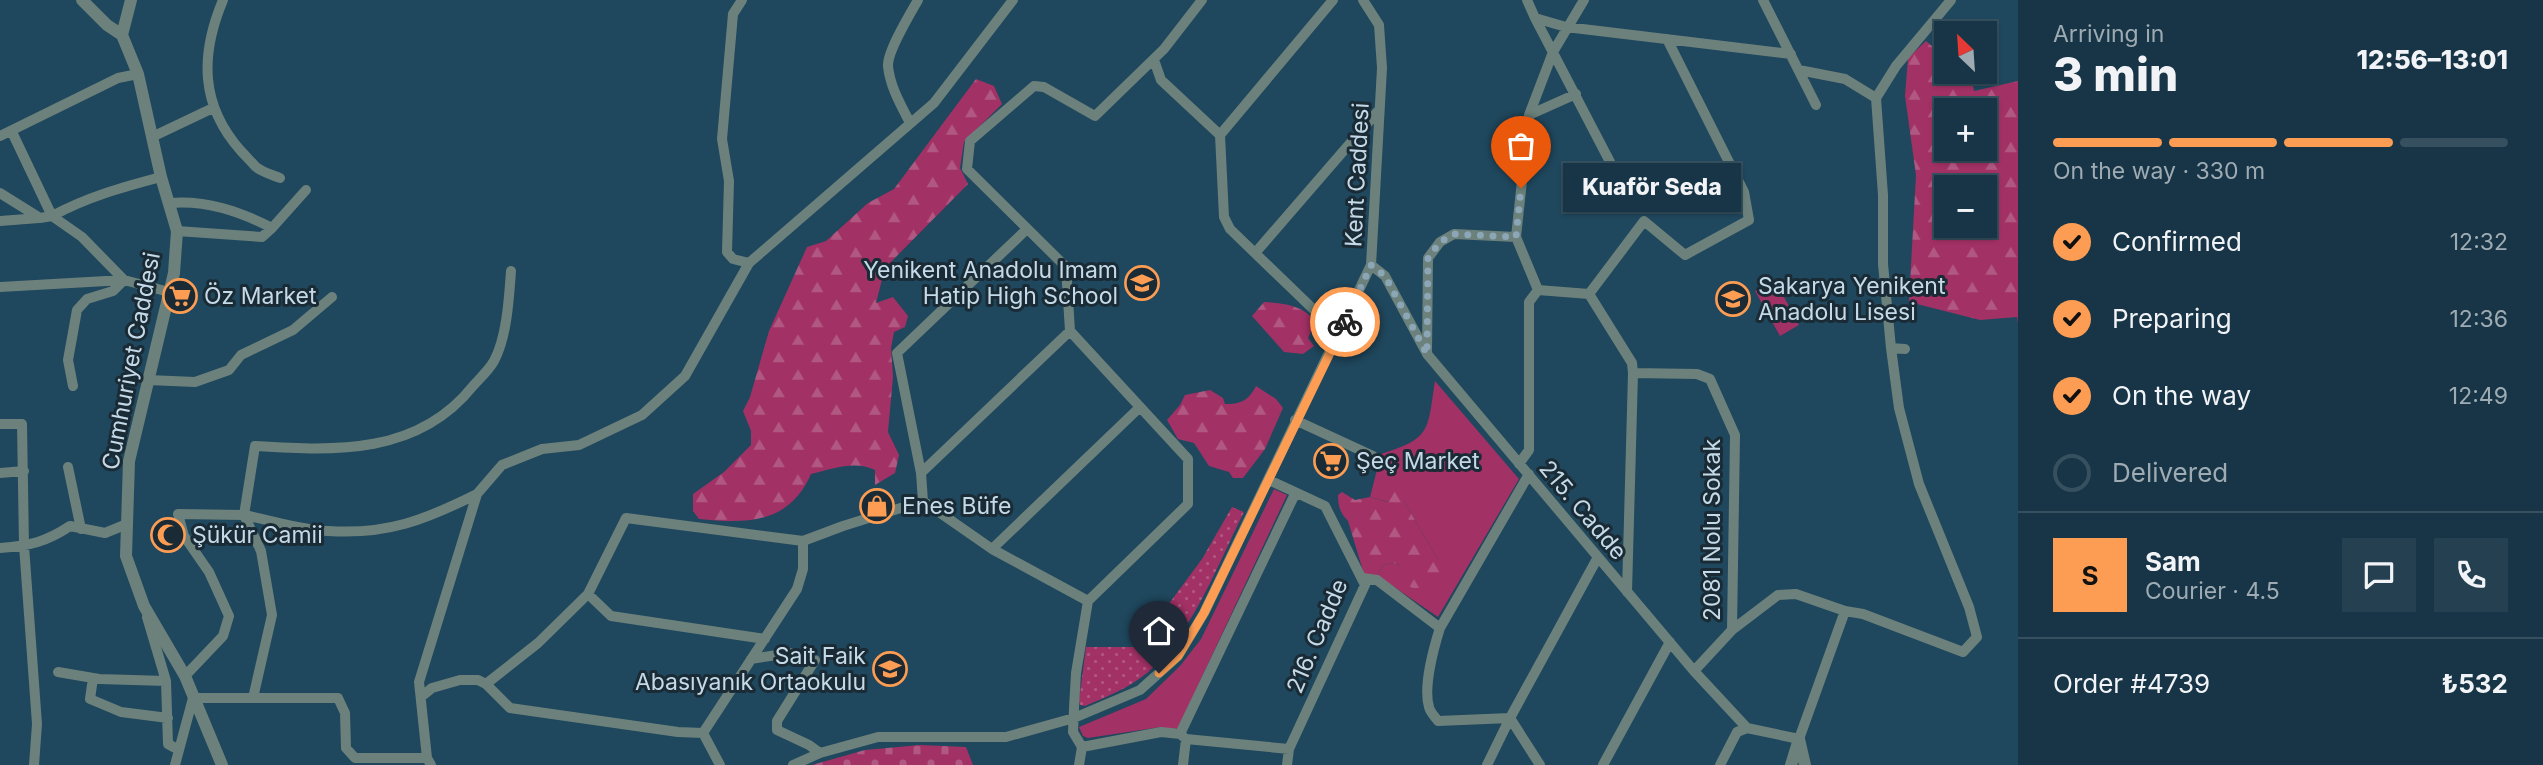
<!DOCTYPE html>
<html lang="en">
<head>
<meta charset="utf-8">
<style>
	:root { --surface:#173546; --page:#244051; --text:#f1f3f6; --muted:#9eabb3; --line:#36505f; --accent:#fc9d53 }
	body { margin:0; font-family:Inter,sans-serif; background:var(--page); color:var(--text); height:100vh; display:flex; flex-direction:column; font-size:26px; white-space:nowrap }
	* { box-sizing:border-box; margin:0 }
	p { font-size:23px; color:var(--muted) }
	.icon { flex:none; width:38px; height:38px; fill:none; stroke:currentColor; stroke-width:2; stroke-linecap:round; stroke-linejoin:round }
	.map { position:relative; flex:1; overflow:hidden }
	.drawer { display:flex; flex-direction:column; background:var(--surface); width:525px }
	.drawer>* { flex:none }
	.needle { width:46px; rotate:335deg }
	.buttons { position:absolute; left:1934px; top:21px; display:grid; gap:14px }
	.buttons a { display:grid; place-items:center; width:63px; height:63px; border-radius:0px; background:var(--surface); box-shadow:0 2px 5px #0004,0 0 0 2px var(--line); font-size:35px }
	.pin { position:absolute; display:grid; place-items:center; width:60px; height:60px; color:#fff; margin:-72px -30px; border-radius:50% 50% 50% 0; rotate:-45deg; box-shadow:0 0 7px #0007 }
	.pin .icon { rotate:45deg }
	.courier { position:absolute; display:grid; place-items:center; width:70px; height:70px; margin:-35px; border:5px solid #fc9d53; border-radius:50%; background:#fff; color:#222; box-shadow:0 2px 9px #0007 }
	.bubble { position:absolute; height:49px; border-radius:0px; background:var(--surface); box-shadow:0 2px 5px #0004,0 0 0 2px var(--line); font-size:23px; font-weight:800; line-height:49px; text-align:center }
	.headline em { font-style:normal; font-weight:800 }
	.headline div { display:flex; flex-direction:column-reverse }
	.headline { display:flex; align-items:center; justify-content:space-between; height:119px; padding:0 35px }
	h1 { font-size:46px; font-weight:800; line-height:52px }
	.bar { display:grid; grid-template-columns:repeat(4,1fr); gap:10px 7px; align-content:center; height:84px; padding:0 35px }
	.bar i { height:9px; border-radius:5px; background:var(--line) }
	.bar .selected { background:var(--accent) }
	.bar p { grid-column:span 4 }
	.line { display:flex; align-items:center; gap:18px; padding:0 35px; border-top:2px solid var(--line) }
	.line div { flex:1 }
	.round { display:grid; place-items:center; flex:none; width:74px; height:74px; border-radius:0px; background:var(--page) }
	ol { padding:0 35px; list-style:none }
	li { display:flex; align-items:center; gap:21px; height:77px }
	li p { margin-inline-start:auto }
	li .icon { padding:7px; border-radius:50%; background:var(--accent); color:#111; stroke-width:4 }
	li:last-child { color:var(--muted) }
	li i { width:38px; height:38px; border:4px solid var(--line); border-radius:50% }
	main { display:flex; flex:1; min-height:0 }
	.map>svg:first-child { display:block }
	.grass { fill:#a23165 }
	.forest { fill:url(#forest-firs); fill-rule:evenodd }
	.cemetery { fill:url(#cemetery-stones) }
	.park { fill:url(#park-dots) }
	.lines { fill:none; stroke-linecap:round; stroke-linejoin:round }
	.minor { stroke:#6c817b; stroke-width:10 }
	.tertiary { stroke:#6c817b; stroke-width:12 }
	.done { stroke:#8ba7b7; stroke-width:7; stroke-dasharray:0 12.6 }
	.route { stroke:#fc9d53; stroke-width:9 }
	.labels { text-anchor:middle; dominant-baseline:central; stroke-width:6; stroke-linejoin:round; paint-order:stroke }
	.street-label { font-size:23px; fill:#c5dae8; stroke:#1a2b35 }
	.poi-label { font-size:23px; fill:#c5dae8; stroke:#1a2b35; text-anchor:start }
</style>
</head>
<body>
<main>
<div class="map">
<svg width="2018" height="765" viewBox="0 0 2018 765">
	<defs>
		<pattern id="forest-firs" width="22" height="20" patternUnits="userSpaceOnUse" patternTransform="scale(1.75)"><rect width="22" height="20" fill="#a23165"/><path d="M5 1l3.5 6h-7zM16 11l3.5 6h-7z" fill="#b15882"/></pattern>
		<pattern id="cemetery-stones" width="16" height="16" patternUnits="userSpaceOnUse" patternTransform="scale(1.75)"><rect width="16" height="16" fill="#a23165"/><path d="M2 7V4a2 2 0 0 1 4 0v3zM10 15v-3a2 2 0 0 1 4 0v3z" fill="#b15882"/></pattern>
		<pattern id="park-dots" width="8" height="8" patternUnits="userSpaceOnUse" patternTransform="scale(1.75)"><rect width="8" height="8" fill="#a23165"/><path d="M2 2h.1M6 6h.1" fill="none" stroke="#b15882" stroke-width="1.8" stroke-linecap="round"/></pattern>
	</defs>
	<rect width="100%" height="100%" fill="#1f475d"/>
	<path class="grass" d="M1775,280L1799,325L1780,336L1755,291Z
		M1435,381L1519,479L1438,617L1378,576L1382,566L1389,563L1398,564C1408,576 1424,587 1440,588L1438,560L1404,501L1389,502L1370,497L1381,454C1432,438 1427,431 1435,381Z
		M1274,489L1287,495L1178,728L1169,730L1161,727L1088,738L1083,736L1079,727L1146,699L1180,666L1201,639Z"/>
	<path class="forest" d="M1926,41L1946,58V72H1970L1974,91L2018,81V323L2017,317L1980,320L1909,302L1916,175L1905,96L1908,58ZM1946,110H1984V149H1946ZM1946,187H1984V226H1946Z
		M976,79L994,86L1002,104L964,142L960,168L968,184L885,268L876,303L893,297L908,316L905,327L894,332L891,348L893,377L888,432L899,455L895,473L875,485V470C855,460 832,469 811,474C789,524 747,524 699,519L693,511V494L724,472L751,445V431L743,411L750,397L769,331L807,247L826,241L868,203L894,189Z
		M1264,302C1282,303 1306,305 1315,323L1308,338L1314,346L1303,354L1284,352L1252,316Z
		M1256,386L1276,399L1283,408L1265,449L1243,478H1233L1229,472L1209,466L1194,443L1178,439L1167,420L1180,405L1185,395L1210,390L1223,398L1225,404C1240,405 1249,400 1256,386Z
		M1396,485L1404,491V501L1438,560L1444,577L1440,588H1413L1405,585L1404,571L1398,564L1389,563L1382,566L1378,576L1364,574L1348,521C1340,513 1338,506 1338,495L1342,492L1355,500L1370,497L1388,502L1387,494L1392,486Z"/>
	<path class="cemetery" d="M920,745L966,747L973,765H812L865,750Z"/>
	<path class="park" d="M1232,507L1244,512C1218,564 1191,636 1147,673C1129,688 1106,697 1085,706L1080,705L1079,701L1086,647H1137L1202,559Z"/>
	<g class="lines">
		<path class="minor" d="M223,0C200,55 200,105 241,151C246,156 251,162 256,167C262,172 273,175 280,178
			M742,0L733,14L722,139L729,181L727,252L733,259L749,263
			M1527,0L1535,18L1566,27L1791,54
			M1584,0L1553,52L1529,115L1516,237L1538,290L1589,294L1632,363L1633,373L1697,374L1710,379L1735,435L1732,630L1694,671
			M1763,0L1816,105
			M1535,18L1621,183
			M1154,60L1161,80L1220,135L1224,217L1230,229L1339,334
			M1799,70L1845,79L1876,98
			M1529,115L1576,94
			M910,123C901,105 890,87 888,66C887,52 910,14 918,0
			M12,132L52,216C87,197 123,187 161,177
			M1220,135L1333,0
			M0,136L118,78L138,74
			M152,137L213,108
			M0,193L40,218L52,216L82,237L124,280L169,292
			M170,203C206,200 239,211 272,228L306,190
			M0,221L39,218
			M177,231L262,237L272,228
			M1256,252L1378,111
			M1371,265L1385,276L1427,354L1694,671L1747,728L1799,739L1845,611L1863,614L1963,652L1977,637L1969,607L1919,484L1899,408L1891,348L1883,264V195L1876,98L1896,66L1951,0
			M0,287L124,280L113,291L87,299L77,310L68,360L73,386
			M1589,294L1644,221L1685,255L1749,220L1744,192L1667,39
			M1070,331L1188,459V504L1088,601
			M1891,348L1905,349
			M1427,352L1428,258L1440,242L1454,234L1516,237
			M148,380L195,382L229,370L241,355L293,330L332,297
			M1295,420L1373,456
			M0,424H22L24,546L37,724L34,765
			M1519,464L1529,450V302L1538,290
			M68,467L81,529
			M0,473L24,471
			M921,473L1070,331L1066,267L967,169L970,141L1034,86L1044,87L1095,116L1164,49L1202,0
			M1269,480L1325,506L1365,585L1289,749L1287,765
			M477,494C425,520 387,535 328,531C300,530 271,520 244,515L255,446C336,451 418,455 473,386C480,378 489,370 494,361C507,337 509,298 511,271
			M923,501L921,473L897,353L1027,229
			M0,548C29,546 46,542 70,526L105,533L127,524
			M992,549L1139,408
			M1363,578L1377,580L1440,628L1529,474
			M1627,592L1633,373
			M588,594L611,616L765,639
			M147,617L166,681L168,744L179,750
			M1440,628C1434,647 1423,687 1429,707C1430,712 1435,717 1438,721L1510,718L1598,557
			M1732,630L1778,595L1796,594L1845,611
			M751,659L790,653L815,660L777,721V730L809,745L820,753
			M58,672L99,679L166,681
			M185,676L223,636L229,616L209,572L184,536L178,514L244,515L261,551L272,615L253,698
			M93,678L90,699L121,712L168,718
			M486,684L538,643L588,594L626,518L803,541L843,526L923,501L992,549L1088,601L1076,673L1074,708L1073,732L1082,747L1079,765
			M422,696L432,688L460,680H478L486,684L510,708L678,732L703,733L720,765
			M703,733L797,589L803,569V541
			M1186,739L1289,749
			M1082,747L1161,732L1180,734
			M175,765L193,698H338L345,713L346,748L355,758H427
			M431,765L427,758L419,682L477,494L502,465L542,449L579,445L642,415L685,376L749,263L934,103L1013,0
			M793,765L820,753L878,737H1006L1074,718L1140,690L1178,656L1204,613L1371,265L1382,68L1379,25L1363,0
			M1183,765L1186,739L1180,734L1295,494
			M1487,765L1510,718L1540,765
			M1603,765L1670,642
			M1720,765L1737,732L1747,728"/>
		<path class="tertiary" d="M82,0L107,25L122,35
			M122,35L138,74L161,177L177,231L174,273L129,461L126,556L144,606L185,676L222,765
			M122,35L131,0
			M1799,739L1805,765
			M1791,765L1799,739"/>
	</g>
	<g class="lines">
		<path class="done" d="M1345,322L1371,265L1385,276L1427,354L1428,258L1440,242L1454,234L1516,237L1521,188"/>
		<path class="route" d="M1159,673L1178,656L1204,613L1345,322"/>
	</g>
	<defs>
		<g id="school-ring" transform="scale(1.75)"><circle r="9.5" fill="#1a2b35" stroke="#fc9d53" stroke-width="1.5"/><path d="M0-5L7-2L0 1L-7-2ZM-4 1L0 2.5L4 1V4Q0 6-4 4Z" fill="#fc9d53"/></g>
		<g id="supermarket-ring" transform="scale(1.75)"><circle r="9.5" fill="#1a2b35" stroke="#fc9d53" stroke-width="1.5"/><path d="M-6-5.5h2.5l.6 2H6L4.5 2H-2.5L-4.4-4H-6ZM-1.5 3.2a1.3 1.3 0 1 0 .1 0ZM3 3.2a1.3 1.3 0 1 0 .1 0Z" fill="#fc9d53"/></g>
		<g id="shop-ring" transform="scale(1.75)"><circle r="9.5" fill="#1a2b35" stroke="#fc9d53" stroke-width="1.5"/><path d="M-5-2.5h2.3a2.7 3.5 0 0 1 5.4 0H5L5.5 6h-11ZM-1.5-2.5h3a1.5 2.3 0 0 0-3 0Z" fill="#fc9d53"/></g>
		<g id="mosque-ring" transform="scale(1.75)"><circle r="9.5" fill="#1a2b35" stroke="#fc9d53" stroke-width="1.5"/><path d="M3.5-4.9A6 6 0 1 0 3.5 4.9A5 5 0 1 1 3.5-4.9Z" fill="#fc9d53"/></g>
	</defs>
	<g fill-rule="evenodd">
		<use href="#school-ring" x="1142" y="283"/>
		<use href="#supermarket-ring" x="180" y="296"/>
		<use href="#school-ring" x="1733" y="299"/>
		<use href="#supermarket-ring" x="1331" y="461"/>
		<use href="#shop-ring" x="877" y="506"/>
		<use href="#mosque-ring" x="168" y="535"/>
		<use href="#school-ring" x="890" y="669"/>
	</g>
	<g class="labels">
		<g class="street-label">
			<text transform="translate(1357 175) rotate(-87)">Kent Caddesi</text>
			<text transform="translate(131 361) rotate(-79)">Cumhuriyet Caddesi</text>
			<text transform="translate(1583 510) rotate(50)">215. Cadde</text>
			<text transform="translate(1712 530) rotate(-90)">2081 Nolu Sokak</text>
			<text transform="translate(1317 636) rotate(-67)">216. Cadde</text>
		</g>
		<g class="poi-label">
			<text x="1118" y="270" text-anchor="end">Yenikent Anadolu Imam<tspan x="1118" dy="26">Hatip High School</tspan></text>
			<text x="1758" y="286">Sakarya Yenikent<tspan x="1758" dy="26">Anadolu Lisesi</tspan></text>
			<text x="204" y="296">Öz Market</text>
			<text x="1356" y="461">Şeç Market</text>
			<text x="902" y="506">Enes Büfe</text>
			<text x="192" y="535">Şükür Camii</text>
			<text x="866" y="656" text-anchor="end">Sait Faik<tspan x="866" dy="26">Abasıyanık Ortaokulu</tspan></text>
		</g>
	</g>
</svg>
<div class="buttons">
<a><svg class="needle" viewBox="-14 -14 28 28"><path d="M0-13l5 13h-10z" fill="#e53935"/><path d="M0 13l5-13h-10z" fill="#9eabb3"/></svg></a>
<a>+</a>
<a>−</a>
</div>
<div class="pin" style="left:1521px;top:188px;background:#ea580c"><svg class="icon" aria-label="bag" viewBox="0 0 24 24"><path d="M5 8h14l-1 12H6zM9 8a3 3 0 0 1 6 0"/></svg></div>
<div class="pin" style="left:1159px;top:673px;background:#1f2937"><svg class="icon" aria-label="home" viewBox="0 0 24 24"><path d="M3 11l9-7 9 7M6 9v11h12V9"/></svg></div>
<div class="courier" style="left:1345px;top:322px"><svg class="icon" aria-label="bike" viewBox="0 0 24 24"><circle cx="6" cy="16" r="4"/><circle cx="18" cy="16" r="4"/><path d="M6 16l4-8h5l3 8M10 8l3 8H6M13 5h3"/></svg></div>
<div class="bubble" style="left:1563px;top:163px;width:178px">Kuaför Seda</div>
</div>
<section class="drawer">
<div class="headline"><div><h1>3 min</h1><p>Arriving in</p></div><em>12:56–13:01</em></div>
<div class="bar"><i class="selected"></i><i class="selected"></i><i class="selected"></i><i></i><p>On the way · 330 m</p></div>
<ol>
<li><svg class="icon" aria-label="check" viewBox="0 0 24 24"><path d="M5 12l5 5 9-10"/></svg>Confirmed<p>12:32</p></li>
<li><svg class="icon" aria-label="check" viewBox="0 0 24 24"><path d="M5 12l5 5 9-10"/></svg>Preparing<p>12:36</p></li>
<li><svg class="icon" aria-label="check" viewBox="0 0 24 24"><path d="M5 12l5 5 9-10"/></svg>On the way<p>12:49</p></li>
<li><i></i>Delivered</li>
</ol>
<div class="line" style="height:126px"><b class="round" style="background:var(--accent);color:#111">S</b><div><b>Sam</b><p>Courier · 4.5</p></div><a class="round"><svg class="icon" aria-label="chat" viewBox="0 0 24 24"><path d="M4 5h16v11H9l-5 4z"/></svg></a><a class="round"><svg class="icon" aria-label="phone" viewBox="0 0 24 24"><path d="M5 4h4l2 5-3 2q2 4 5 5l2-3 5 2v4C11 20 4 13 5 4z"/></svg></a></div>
<div class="line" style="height:91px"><div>Order #4739</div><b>₺532</b></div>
</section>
</main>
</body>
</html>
